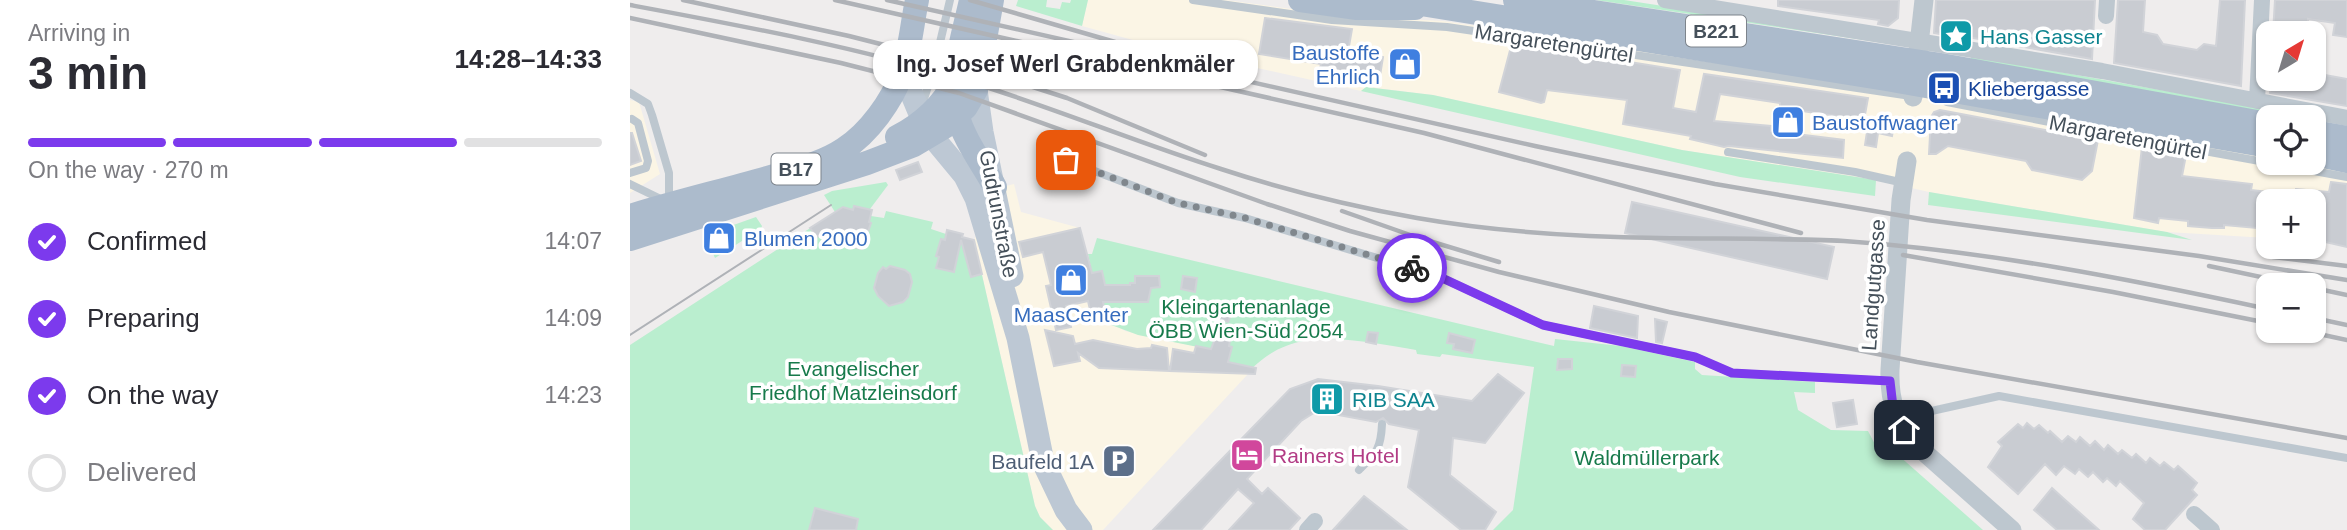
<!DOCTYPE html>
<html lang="en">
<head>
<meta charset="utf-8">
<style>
	:root { --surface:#fff; --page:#f2f2f3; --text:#2b2b33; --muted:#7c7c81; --line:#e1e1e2; --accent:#7c3aed }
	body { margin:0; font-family:Helvetica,sans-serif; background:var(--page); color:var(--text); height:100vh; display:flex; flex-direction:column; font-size:26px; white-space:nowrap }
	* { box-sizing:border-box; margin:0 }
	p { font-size:23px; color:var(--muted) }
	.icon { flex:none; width:38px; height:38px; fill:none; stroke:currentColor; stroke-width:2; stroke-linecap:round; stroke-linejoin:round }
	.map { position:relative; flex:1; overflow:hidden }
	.side { display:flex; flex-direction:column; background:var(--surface); width:630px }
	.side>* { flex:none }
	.needle { width:46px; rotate:38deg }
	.tools { position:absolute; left:1626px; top:21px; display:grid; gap:14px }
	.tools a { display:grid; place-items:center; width:70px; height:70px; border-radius:14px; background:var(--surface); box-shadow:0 2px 5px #0004; font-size:35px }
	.pin { position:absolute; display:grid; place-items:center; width:60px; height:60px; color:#fff; margin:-30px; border-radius:14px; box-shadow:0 4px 10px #0006 }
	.courier { position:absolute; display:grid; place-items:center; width:70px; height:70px; margin:-35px; border:5px solid #7c3aed; border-radius:50%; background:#fff; color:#222; box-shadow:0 2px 9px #0007 }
	.bubble { position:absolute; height:49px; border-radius:21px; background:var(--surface); box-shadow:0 2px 5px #0004; font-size:23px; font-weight:700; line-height:49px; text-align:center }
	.overview em { font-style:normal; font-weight:700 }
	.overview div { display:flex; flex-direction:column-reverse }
	.overview { display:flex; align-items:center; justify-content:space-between; height:119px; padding:0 28px }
	h1 { font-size:46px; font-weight:700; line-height:52px }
	.bar { display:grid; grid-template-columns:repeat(4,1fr); gap:10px 7px; align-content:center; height:84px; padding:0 28px }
	.bar i { height:9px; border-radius:5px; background:var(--line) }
	.bar .on { background:var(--accent) }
	.bar p { grid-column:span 4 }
	ol { padding:0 28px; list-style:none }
	li { display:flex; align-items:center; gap:21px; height:77px }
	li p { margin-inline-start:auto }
	li .icon { padding:7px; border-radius:50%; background:var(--accent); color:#fff; stroke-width:4 }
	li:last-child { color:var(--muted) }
	li i { width:38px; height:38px; border:4px solid var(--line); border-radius:50% }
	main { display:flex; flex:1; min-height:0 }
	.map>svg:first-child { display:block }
	.commercial { fill:#fbf5e5 }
	.green { fill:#baeecf }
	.building { fill:#c9ccd2; stroke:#d1d3d8; stroke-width:2 }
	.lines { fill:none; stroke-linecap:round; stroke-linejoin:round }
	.service { stroke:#bdc7cf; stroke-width:8 }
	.minor { stroke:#bdc7cf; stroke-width:16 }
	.tertiary { stroke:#bdc7cf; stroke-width:19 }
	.secondary { stroke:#bdc8d4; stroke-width:23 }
	.primary { stroke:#acbbcc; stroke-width:24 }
	.tram { stroke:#afb2b7; stroke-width:2 }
	.rail { stroke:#afb2b7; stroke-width:4.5 }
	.done { stroke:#80878d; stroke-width:7; stroke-dasharray:0 12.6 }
	.route { stroke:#7c3aed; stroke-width:9 }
	.labels { text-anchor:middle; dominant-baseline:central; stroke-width:7; stroke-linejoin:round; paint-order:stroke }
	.shield { fill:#fff; stroke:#7d848c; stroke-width:2 }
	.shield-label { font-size:19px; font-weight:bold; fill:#45505a }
	.culture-label { font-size:21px; fill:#0d838f; stroke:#fff; text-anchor:start }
	.street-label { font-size:21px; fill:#45505a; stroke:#fff }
	.shop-label { font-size:21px; fill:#366cbe; stroke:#fff; text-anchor:start }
	.transit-label { font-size:21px; fill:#164399; stroke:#fff; text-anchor:start }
	.park-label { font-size:21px; fill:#177a4b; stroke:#fff }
	.hotel-label { font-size:21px; fill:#b23c85; stroke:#fff; text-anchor:start }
	.service-label { font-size:21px; fill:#4e5e75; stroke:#fff; text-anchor:end }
</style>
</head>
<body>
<main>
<section class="side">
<div class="overview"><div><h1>3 min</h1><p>Arriving in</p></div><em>14:28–14:33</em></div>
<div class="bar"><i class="on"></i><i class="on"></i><i class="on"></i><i></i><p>On the way · 270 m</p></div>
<ol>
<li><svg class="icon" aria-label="check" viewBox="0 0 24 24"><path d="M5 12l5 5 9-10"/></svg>Confirmed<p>14:07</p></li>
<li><svg class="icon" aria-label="check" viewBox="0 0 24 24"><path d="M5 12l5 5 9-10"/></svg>Preparing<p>14:09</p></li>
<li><svg class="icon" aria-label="check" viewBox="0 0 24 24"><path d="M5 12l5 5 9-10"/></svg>On the way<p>14:23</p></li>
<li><i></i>Delivered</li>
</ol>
</section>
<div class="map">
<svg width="1717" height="530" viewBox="0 0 1717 530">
	<rect width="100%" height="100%" fill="#efeded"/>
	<path class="commercial" d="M458,0H596L705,15L813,21L1127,67L1638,157V163H1667L1717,172V247L1684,240V201H1638V238L1537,232L1299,192L1246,180L1052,150L803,95L737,87L731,91L510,42L452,26Z
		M0,100L9,102L30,174L0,193Z
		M384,184L391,212L450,228L468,298H473L477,320L495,331L589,351L618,374L473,530H423L410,517L405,506L344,240L376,186Z"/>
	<path class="green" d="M388,0H417L416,7L430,9L432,2L440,3L441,0H458L452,26L386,6Z
		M966,0H994L1266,42L1267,45Z
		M1341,56L1681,117H1653L1341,61Z
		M736,87L803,95L1052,150L1246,180L1245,196L1110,177L731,91Z
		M256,182L258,185L240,209L241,216L254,218L256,211L303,222L301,229L316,234L317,230L333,234L332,237L344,240L405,506L410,517L423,530H0V345L205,212L194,195L202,191Z
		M1299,192L1537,232L1562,240L1298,205Z
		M126,217L132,226L131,229L85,258L81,249L100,242L95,228Z
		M467,238L924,346L925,339L991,346L1065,362V369L1072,375L1185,382V393L1164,392L1168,410L1201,430L1238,431L1247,448L1259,447L1353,530H863L883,510L904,367L812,354L810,357L787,354L786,350C748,344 692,331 656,346C642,351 631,360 620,370L587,360L588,351L508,335L476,323L473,298L468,299L458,254H462Z"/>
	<path class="building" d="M1148,0H1269L1268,18L1258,26L1248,24L1249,20L1148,6Z
		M1306,0H1465L1462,59L1315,33V35L1304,33Z
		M1488,0H1515L1513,32L1527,35L1533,44L1567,50L1574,44L1586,46L1590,0H1615L1611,86L1484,63Z
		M1645,0H1717V37L1703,35L1705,23L1678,19V28L1673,33H1643Z
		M635,18L722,29L718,52L753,57L750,76L690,68L691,64L629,54Z
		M882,43L1050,70L1043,108L1066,112L1074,74L1238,98L1234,120L1264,125L1262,136L1248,133L1246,147L1235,145L1237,132L1213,127L1214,117L1150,108V103L1090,94L1084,121L1141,126V131L1214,140L1213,158L1099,146L1094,147L1060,139L1061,136L993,124L997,100L917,90L914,102L911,103L869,92Z
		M1684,73L1717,79V106L1640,93L1641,79H1684Z
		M1310,110L1468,140L1462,171L1452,180L1402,170L1396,161L1318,146L1306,154H1299L1301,117L1304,112Z
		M0,133H2L11,161L0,165Z
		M1512,147L1556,155L1552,176L1622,184L1621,190L1638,192V229L1594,225V228H1582L1558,226V221L1529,218L1528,223L1504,218Z
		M288,162L292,172L270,180L266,170Z
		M1701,182L1717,184V247L1691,241L1692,235L1684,234V201H1665L1666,189L1699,192Z
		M1002,202L1204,247L1197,279L995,233Z
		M224,206L242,210L239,222L241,223L232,249L197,241L191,234L187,237L180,228L213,207L223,210Z
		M93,225L100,242L83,248L77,231Z
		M450,228L462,273L472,271L475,285H500V283H505V276H529L530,287L521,288L518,302H473L477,320L463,323L458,301L436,306L441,327L426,330L416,286L421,285L413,252L393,257L389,242Z
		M317,230L333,234L332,237L344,240L352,274L341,277L331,240L324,272L306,268L309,257L306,256L311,239L315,240Z
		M260,266L275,270L280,274L282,282L278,297L273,302L259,306L248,296L244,288L248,273L253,267L256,269Z
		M553,276L567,278L565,292L551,289Z
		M964,306L1008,316L1007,338L960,328Z
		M591,308L602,313L598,322L587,318Z
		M1025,319L1037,322L1032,343L1026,342Z
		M415,330L443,336L445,344L463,340L507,349L521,348L522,345L537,348L539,371L469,368L448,353L450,361L424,366Z
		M738,332L748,333L746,344L736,342Z
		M819,333L845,340L842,353L823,349L824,344L817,343Z
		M586,336L600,340L599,346L602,347L598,362L626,368L625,374L540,371L543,349L564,353L566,346L581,349Z
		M928,359H942V369L927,370Z
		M992,365L1006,366L1005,377L991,376Z
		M868,374L894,393L855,443L823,438L820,475L866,512L855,530H831L778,487L789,430L759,424L753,418L746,422L687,411L671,421L617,479L632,494L638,488L670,518L659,530H599L624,503L608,489L571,530H523L660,389L688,379L748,386L842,401Z
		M1223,400L1227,424L1207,427L1203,403Z
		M1397,423L1404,429L1409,425L1418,433L1420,431L1432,442L1438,436L1446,442L1450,437L1460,446L1465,441L1474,450L1478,445L1488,454L1492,450L1502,458L1506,454L1516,463L1520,458L1530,466L1534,462L1544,470L1548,466L1567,483L1562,490L1567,495L1535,530H1515L1503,519L1514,503L1490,481L1486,486L1477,478L1473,482L1463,472L1458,477L1449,469L1445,474L1434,466L1426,475L1415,464L1388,494L1358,467L1372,446L1368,442L1388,424L1393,428Z
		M1422,488L1433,498L1469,530H1427L1404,510Z
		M734,496L777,530H703Z
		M185,508L228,519L226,530H179Z"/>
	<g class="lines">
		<path class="service" d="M563,0L702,20L817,27L1281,96
			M0,93L18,104L22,115L39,173V203L0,184
			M1317,102L1486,135L1717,177
			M292,105L304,68L320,0
			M1098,152L1225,172L1274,183
			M423,155L548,203L615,218L810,277L913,325L1065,357L1102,373L1260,381
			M0,173L16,168L18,161L8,123L2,119
			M1270,418L1369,396L1717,458
			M729,470C746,453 751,449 752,424"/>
		<path class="minor" d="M1035,0L1472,71L1717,118
			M1476,16L1477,0
			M1627,101L1632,0
			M1564,514L1582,530
			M677,530L685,521"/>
		<path class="tertiary" d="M1283,97L1294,0
			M1277,161L1271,200L1260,370C1259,401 1266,421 1286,445L1382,530"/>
		<path class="secondary" d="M273,73L293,121L301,135L335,176L346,198L388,338L413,462L436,510L451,530
			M346,90L352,132L382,276"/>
		<path class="primary" d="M341,0C334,33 318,82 327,114C334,140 352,163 365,187
			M670,0L727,8H785
			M766,0L1256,79L1638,146
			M885,0L1311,65L1638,124
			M1684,132L1717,138
			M267,137C292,124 312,106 325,81
			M1684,154L1717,161
			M0,216C48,201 96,190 144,176C168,169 193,163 214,149C239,133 262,101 272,73C280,51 282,24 287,0
			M0,239L237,163L284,145L316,126L336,107L346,90L362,0"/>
		<path class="tram" d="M0,335L201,205"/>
		<path class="rail" d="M53,0L219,36L337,66L437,98L575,155
			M205,0L794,133L1171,233
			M257,0L905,146L1085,184L1297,220L1569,256L1717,280
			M340,0L485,42
			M0,5C113,26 227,47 337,81C422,107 505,142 591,169C655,190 720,206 787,218C867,232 948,237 1029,238C1091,239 1153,238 1214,241C1357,251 1499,279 1638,309
			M0,18L211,63L329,93L637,204L720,231L869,272L1039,312L1287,362L1717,438
			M712,211L783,236L869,262
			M1273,255L1483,292L1638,323
			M1643,257L1717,266
			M1579,266L1669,285
			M1684,288L1717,295
			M1684,318L1717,325
			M1675,331L1717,340"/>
	</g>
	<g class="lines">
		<path class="done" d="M436,160L548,203L615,218L782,268"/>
		<path class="route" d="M782,268L810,277L913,325L1065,357L1102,373L1260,381L1263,407L1274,430"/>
	</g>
	<defs>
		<g id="sight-square" transform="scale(1.75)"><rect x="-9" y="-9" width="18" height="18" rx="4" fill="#0f9aa8" stroke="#fff"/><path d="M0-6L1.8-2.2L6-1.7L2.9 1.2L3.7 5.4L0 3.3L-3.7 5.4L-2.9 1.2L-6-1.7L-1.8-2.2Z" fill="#fff"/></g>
		<g id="shop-square" transform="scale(1.75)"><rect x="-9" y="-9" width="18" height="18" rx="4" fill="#3f7fe0" stroke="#fff"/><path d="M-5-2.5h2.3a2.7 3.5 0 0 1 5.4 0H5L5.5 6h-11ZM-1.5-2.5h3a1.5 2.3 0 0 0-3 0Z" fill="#fff"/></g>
		<g id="bus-square" transform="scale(1.75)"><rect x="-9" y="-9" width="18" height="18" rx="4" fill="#1a4fb4" stroke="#fff"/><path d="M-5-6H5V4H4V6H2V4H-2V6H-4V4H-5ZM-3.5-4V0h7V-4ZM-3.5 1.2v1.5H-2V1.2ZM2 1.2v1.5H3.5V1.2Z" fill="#fff"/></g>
		<g id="building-square" transform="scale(1.75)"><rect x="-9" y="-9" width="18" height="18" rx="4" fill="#0f9aa8" stroke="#fff"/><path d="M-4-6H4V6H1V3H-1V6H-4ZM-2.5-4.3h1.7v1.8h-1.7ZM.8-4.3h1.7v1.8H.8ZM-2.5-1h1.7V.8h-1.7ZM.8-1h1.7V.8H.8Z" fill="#fff"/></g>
		<g id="hotel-square" transform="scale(1.75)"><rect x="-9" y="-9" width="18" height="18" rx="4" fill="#d1479c" stroke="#fff"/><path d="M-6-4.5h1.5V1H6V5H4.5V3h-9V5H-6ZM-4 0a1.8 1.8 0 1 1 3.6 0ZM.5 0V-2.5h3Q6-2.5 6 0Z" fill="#fff"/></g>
		<g id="parking-square" transform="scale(1.75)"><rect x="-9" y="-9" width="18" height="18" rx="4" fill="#5c6f8a" stroke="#fff"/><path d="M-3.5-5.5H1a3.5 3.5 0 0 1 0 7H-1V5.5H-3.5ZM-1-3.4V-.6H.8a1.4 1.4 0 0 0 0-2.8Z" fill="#fff"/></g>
	</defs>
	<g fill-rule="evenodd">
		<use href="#sight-square" x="1326" y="36"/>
		<use href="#shop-square" x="775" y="64"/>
		<use href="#bus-square" x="1314" y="88"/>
		<use href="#shop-square" x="1158" y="122"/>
		<use href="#shop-square" x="89" y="238"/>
		<use href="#shop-square" x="441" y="280"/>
		<use href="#building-square" x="697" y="399"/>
		<use href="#hotel-square" x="617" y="455"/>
		<use href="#parking-square" x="489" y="461"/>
	</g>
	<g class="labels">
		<g class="shield">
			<rect x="1056" y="15.5" width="60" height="31" rx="5"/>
			<rect x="141.5" y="153.5" width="49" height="31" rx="5"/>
		</g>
		<g class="shield-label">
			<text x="1086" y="31">B221</text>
			<text x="166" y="169">B17</text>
		</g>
		<g class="culture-label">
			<text x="1350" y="36">Hans Gasser</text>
			<text x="722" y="399">RIB SAA</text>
		</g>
		<g class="street-label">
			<text transform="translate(924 43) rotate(9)">Margaretengürtel</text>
			<text transform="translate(1498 137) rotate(11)">Margaretengürtel</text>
			<text transform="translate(369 214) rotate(79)">Gudrunstraße</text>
			<text transform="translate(1243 285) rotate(-86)">Landgutgasse</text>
		</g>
		<g class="shop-label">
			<text x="750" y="52" text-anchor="end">Baustoffe<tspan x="750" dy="24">Ehrlich</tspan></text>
			<text x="1182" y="122">Baustoffwagner</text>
			<text x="114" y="238">Blumen 2000</text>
			<text x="441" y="314" text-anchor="middle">MaasCenter</text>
		</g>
		<g class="transit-label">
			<text x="1338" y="88">Kliebergasse</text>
		</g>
		<g class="park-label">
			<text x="616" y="306">Kleingartenanlage<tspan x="616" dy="24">ÖBB Wien-Süd 2054</tspan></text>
			<text x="223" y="368">Evangelischer<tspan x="223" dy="24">Friedhof Matzleinsdorf</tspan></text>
			<text x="1017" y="457">Waldmüllerpark</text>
		</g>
		<g class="hotel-label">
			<text x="642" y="455">Rainers Hotel</text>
		</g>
		<g class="service-label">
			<text x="464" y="461">Baufeld 1A</text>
		</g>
	</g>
</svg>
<div class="tools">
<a><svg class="needle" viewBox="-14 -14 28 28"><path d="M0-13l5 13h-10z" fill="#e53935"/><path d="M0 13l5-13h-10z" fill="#7c7c81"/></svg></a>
<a><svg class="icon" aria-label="locate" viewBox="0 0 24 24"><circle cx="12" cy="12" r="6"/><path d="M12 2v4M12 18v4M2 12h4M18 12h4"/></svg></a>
<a>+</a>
<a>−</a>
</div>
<div class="pin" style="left:436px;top:160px;background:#ea580c"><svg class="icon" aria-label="bag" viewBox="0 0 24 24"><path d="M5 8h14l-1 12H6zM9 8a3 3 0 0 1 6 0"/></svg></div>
<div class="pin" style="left:1274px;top:430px;background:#1f2937"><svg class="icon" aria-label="home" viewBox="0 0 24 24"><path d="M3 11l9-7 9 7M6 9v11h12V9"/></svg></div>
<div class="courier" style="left:782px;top:268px"><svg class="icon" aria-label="bike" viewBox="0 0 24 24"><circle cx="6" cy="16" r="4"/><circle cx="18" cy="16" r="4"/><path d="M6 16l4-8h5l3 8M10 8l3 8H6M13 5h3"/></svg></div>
<div class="bubble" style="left:243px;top:40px;width:385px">Ing. Josef Werl Grabdenkmäler</div>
</div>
</main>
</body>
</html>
